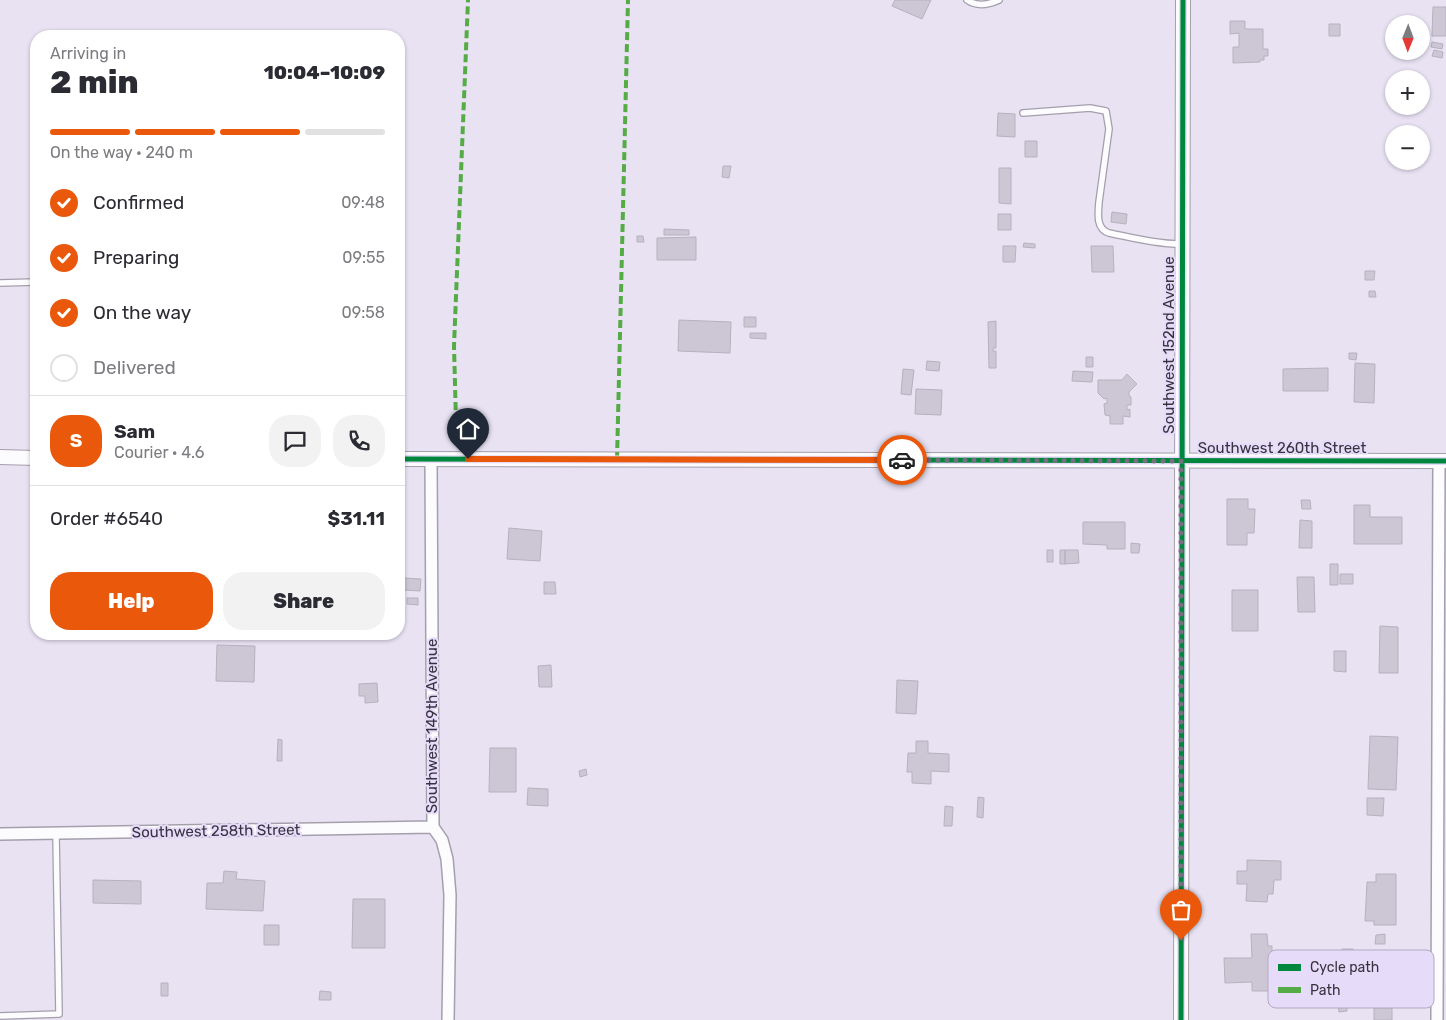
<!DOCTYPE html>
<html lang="en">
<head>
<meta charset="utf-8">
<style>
	:root { --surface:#fff; --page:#f2f2f3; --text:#2b2b33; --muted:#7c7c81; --line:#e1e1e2; --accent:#ea580c }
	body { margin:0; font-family:Rubik,sans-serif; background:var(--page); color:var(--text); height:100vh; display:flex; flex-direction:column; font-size:19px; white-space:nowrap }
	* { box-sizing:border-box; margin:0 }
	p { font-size:16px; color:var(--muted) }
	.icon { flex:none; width:28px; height:28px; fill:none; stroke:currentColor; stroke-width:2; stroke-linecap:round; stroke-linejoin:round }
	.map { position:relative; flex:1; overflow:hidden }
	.side { position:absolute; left:30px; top:30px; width:375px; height:610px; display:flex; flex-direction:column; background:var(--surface); border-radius:20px; box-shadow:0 1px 4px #0004 }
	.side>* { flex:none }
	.needle { width:32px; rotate:181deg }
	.buttons { position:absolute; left:1385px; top:15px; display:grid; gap:10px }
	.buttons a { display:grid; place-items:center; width:45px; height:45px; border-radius:50%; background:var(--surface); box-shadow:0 1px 4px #0004; font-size:25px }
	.pin { position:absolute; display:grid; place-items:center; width:42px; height:42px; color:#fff; margin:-51px -21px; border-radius:50% 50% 50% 0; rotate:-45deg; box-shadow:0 0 5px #0007 }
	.pin .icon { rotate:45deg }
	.courier { position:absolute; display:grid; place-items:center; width:50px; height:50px; margin:-25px; border:4px solid #ea580c; border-radius:50%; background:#fff; color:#222; box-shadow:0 1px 6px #0007 }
	.head em { font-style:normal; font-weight:800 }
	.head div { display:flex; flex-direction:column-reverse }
	.head { display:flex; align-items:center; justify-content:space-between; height:85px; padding:0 20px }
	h1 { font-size:32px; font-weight:800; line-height:38px }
	.bar { display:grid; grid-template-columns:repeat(4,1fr); gap:8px 5px; align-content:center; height:60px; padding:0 20px }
	.bar i { height:6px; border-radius:4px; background:var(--line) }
	.bar .on { background:var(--accent) }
	.bar p { grid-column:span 4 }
	.line { display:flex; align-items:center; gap:12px; padding:0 20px; border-top:1px solid var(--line) }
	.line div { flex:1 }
	.round { display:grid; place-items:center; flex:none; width:52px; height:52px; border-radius:20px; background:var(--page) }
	ol { padding:0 20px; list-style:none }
	li { display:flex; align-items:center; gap:15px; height:55px }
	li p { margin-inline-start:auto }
	li .icon { padding:5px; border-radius:50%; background:var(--accent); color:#fff; stroke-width:4 }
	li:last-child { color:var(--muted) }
	li i { width:28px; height:28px; border:2px solid var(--line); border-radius:50% }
	.button { display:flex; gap:10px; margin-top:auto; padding:10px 20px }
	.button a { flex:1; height:58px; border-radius:20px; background:var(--accent); color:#fff; font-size:20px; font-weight:800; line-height:58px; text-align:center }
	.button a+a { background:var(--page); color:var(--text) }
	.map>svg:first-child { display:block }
	.building { fill:#cdc7d5; stroke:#b6b1be }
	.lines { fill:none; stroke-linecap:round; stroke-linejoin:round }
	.service-casing { stroke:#a49fac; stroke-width:8 }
	.minor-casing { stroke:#a49fac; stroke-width:14 }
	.tertiary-casing { stroke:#a49fac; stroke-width:16 }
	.service { stroke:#fcfbfd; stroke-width:5.5 }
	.minor { stroke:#fcfbfd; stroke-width:11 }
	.tertiary { stroke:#fcfbfd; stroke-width:14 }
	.quiet { stroke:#55ac46; stroke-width:4; stroke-dasharray:8 4; stroke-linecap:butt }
	.cycleway-casing { stroke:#e6dcf9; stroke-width:8 }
	.cycleway { stroke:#00873e; stroke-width:5 }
	.done { stroke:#75707d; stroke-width:5; stroke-dasharray:0 9 }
	.route { stroke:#ea580c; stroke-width:6 }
	.labels { text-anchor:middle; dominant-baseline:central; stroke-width:4; stroke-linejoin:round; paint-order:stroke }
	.street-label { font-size:15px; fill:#37333e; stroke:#e6dcf9 }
	.key { fill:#e6dcf9; stroke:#b2a9c1; stroke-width:1 }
	.key-label { font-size:14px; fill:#37333e }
</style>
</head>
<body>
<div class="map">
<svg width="1446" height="1020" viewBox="0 0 1446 1020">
	<rect width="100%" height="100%" fill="#e8e2f3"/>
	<path class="building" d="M895,0H931L922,19L892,6Z
		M1433,7H1446V36H1432Z
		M1230,21H1245V29H1263V49H1268V56H1264V60H1260V62L1233,63V47H1239V33L1230,34Z
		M1329,24H1340V36H1329Z
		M1432,42L1443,44L1442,49L1431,47Z
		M1434,50L1443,52L1442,58L1432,56Z
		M998,113L1015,114V137L997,136Z
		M1025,141H1037V157H1025Z
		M723,166H731L729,178L722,177Z
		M999,168H1011V204L999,203Z
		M1112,212L1127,214L1126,224L1111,222Z
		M998,214H1011V230H998Z
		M664,229L689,230V235H664Z
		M637,236H643L644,242H637Z
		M696,237V260H657V238Z
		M1024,243L1035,244V248L1023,247Z
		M1003,246H1016L1015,262H1003Z
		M1091,246H1113L1114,272H1092Z
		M1365,271H1375L1374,280H1365Z
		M1369,291H1375L1376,297H1369Z
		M744,317H756V327H744Z
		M679,320L731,322L730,353L678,351Z
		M996,321V348H993V351H996V368H989L988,322Z
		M750,333H766V339L750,338Z
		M1349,353H1357L1356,360L1349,359Z
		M1086,357H1093V367H1086Z
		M927,361L940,362L939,371L926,370Z
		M1355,363L1375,364L1374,403L1354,402Z
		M1328,368V391H1283V369Z
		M903,369L914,370L911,395L901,394Z
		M1073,371L1093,372L1092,382L1072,381Z
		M1127,374L1137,384L1129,392V396L1131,397V405H1127V410L1130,409V417L1123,416V424H1110V416L1105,415L1104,404L1107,403V398L1104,399L1098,393V380H1122Z
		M916,389L942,390L941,415L915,414Z
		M1227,499H1248V509H1255L1254,533H1247V545H1227Z
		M1301,500H1310L1311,509H1302Z
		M1354,505H1370V517H1402V544H1354Z
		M1300,520L1312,521V548H1299Z
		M1083,522H1125V549H1107V545L1083,544Z
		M509,528L542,531L540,561L507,559Z
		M1131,543L1140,544L1139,553H1131Z
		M1047,550H1053V562H1047Z
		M1060,550H1065V564H1060Z
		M1065,550H1078L1079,563L1065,564Z
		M1330,564H1338V585H1330Z
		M1340,574H1353V584H1340Z
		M1297,577H1314L1315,612H1298Z
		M404,578L421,579L420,591L404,590Z
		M544,582H555L556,594H544Z
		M1232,590H1258V631H1232Z
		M407,598H418V605L407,604Z
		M1380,626L1398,627V673H1379Z
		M217,645L255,646L254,682L216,681Z
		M1334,651H1346V672L1334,671Z
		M551,665L552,687H539L538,666Z
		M897,680L918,681L916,714L896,713Z
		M377,683L378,702L365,703V696H359V684Z
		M1370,736L1398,737L1396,790L1368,789Z
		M278,739L282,740V761H277Z
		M916,741H928V753L949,754V772L931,771V784L912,783V772H907L908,753H916Z
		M490,748H516V792H489Z
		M586,769L587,775L580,777L579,771Z
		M528,788L548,789V806L527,805Z
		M978,797L984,798L983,818L977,817Z
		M1367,798H1384L1383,816L1367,815Z
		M945,806L953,807L952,826H944Z
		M1247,860L1281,861V880H1274L1273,894H1268L1267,902L1246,901L1247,884H1237V871H1247Z
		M224,871L237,872L236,879L265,881L263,911L206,909L207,883H223Z
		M1376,874H1396V925H1374V921H1365L1367,882H1376Z
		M93,880L141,881V904L93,903Z
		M353,899H385V948H352Z
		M264,925H279V945H264Z
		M1251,934H1267L1268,946H1272V959H1280L1281,985L1273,986V991H1252V982L1225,983L1224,958H1252Z
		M1385,934V944H1375L1376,935Z
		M1342,949H1353L1354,955H1342Z
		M161,983H168V996H161Z
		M320,991L331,992V1000H319Z
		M1338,1004H1347V1011L1339,1012Z
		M1374,1008H1392V1020H1374Z"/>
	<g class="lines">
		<g class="service-casing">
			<path id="service" d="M967,0C977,7 988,5 999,0
				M1023,113L1090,108L1106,111L1109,129L1099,202C1098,214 1096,229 1109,233C1134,238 1157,244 1182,244
				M0,283L36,282
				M0,1016L59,1014L56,834"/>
		</g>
		<g class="minor-casing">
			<path id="minor" d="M431,459L433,827L442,840L447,859L450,895L448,1020
				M0,834L433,827
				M1437,1020L1439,461"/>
		</g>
		<g class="tertiary-casing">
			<path id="tertiary" d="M0,457L36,458
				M399,459L1446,461
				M1181,1020L1183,0"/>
		</g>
		<use href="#service" class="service"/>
		<use href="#minor" class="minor"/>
		<use href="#tertiary" class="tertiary"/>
		<path class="quiet" d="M456,422L454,346L468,0
			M617,460L628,0"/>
		<g class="cycleway-casing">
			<path id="cycleway" d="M399,459L1446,461
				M1181,1020L1183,0"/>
		</g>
		<use href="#cycleway" class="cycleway"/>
	</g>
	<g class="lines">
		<path class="done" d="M902,460L1181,461V940"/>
		<path class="route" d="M468,459L902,460"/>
	</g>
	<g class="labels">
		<g class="street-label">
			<text transform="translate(1169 345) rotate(-90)">Southwest 152nd Avenue</text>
			<text x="1282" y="448">Southwest 260th Street</text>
			<text transform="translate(432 726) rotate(-90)">Southwest 149th Avenue</text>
			<text transform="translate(216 831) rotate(-1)">Southwest 258th Street</text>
		</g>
	</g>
	<rect x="1268" y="950" width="166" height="58" rx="8" class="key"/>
	<rect x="1278" y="964" width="23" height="7" fill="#00873e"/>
	<rect x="1278" y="987" width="23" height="6" fill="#55ac46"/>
	<g class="key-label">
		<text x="1310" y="972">Cycle path</text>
		<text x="1310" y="995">Path</text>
	</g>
</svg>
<div class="buttons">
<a><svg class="needle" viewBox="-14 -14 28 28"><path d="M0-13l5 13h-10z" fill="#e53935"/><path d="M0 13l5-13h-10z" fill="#7c7c81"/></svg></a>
<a>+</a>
<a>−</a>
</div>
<div class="pin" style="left:1181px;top:940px;background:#ea580c"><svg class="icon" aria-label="bag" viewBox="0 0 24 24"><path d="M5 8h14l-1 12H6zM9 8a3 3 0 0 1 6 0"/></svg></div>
<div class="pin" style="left:468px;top:459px;background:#1f2937"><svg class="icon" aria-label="home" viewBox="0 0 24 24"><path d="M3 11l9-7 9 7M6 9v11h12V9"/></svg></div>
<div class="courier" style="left:902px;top:460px"><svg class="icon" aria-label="car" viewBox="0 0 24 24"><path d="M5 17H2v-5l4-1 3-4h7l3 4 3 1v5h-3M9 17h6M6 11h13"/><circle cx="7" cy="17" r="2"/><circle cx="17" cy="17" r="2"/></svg></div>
<section class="side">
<div class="head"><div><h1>2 min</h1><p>Arriving in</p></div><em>10:04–10:09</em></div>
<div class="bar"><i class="on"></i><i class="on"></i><i class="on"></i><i></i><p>On the way · 240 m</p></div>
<ol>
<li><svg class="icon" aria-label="check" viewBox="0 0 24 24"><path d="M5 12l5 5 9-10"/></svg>Confirmed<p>09:48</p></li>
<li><svg class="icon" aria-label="check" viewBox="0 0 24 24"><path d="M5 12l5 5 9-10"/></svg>Preparing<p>09:55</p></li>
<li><svg class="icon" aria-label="check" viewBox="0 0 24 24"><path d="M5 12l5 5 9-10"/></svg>On the way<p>09:58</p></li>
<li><i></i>Delivered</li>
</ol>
<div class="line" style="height:90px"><b class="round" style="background:var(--accent);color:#fff">S</b><div><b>Sam</b><p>Courier · 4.6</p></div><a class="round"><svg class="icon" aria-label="chat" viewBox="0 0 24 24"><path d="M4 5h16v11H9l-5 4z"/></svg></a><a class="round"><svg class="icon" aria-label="phone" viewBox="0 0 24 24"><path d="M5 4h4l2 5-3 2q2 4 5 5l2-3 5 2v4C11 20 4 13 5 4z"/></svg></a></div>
<div class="line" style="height:65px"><div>Order #6540</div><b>$31.11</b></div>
<div class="button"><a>Help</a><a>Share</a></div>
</section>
</div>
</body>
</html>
